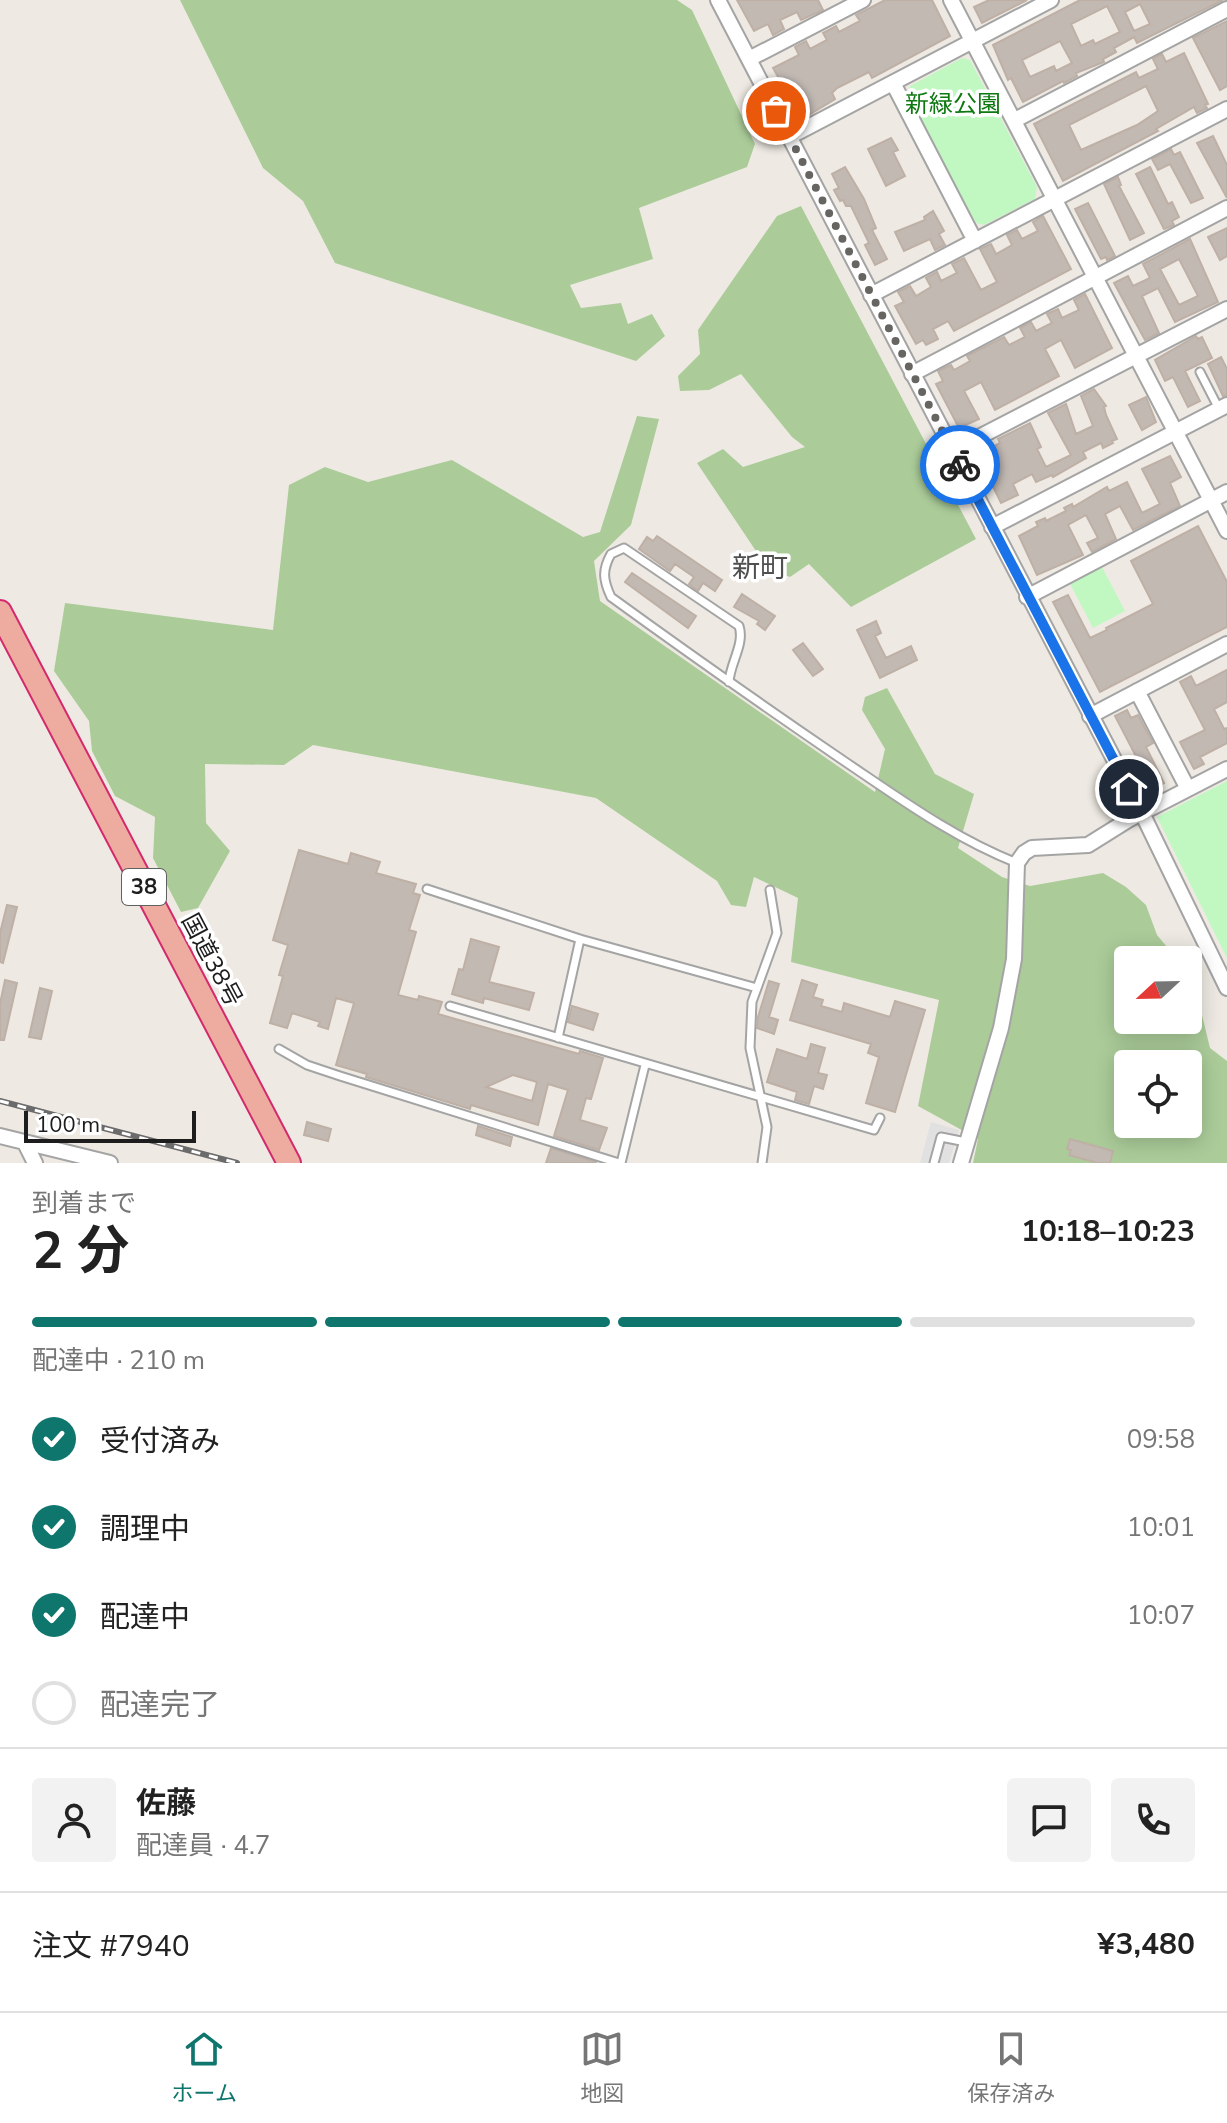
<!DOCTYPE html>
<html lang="ja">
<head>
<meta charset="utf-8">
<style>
	:root { --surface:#fff; --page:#f2f2f2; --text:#222; --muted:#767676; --line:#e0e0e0; --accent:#0f766e }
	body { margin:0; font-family:"Nunito Sans","Noto Sans JP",sans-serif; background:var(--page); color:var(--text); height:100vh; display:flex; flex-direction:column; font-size:30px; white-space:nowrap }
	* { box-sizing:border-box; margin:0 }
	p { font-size:26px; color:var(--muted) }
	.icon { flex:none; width:44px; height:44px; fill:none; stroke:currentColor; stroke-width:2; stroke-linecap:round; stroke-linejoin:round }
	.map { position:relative; height:1163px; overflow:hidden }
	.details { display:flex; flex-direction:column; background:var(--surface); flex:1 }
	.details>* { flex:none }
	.needle { width:52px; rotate:248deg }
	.fabs { position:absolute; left:1114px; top:946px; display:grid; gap:16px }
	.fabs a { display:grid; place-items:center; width:88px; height:88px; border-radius:8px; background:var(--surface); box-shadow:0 4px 20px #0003; font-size:40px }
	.scale { position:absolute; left:24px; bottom:20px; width:172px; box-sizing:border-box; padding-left:8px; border:4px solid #1d1d1d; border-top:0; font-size:22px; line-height:28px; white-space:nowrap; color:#1d1d1d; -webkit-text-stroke:6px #fff; paint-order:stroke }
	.pin { position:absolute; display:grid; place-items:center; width:68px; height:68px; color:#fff; margin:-34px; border:4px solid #fff; border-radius:50%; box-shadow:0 2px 8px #0007 }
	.courier { position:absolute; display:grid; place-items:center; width:80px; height:80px; margin:-40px; border:6px solid #1a73e8; border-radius:50%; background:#fff; color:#222; box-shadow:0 2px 10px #0007 }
	.summary em { font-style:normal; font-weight:700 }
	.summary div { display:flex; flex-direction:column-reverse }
	.summary { display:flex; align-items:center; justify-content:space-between; height:136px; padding:0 32px }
	h1 { font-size:52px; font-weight:700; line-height:60px }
	.bar { display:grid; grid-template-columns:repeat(4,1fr); gap:12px 8px; align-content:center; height:96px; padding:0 32px }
	.bar i { height:10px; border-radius:6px; background:var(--line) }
	.bar .active { background:var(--accent) }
	.bar p { grid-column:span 4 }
	.line { display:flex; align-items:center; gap:20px; padding:0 32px; border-top:2px solid var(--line) }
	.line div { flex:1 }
	.round { display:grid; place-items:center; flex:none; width:84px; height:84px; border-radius:8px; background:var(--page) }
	ol { padding:0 32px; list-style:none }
	li { display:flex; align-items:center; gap:24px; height:88px }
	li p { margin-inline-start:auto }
	li .icon { padding:8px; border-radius:50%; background:var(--accent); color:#fff; stroke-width:4 }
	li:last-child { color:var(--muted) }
	li i { width:44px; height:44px; border:4px solid var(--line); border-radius:50% }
	.menu { display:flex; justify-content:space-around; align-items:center; height:112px; border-top:2px solid var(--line); background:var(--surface); font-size:22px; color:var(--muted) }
	.menu a { display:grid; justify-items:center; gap:4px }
	.menu .active { color:var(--accent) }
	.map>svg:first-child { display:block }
	.forest { fill:#abcc99; fill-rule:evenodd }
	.park { fill:#c1f8c2 }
	.parking { fill:#e1e1e1 }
	.building { fill:#c2b9b3; stroke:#bfb0a6; stroke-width:2; fill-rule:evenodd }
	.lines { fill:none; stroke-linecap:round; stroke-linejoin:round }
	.service-casing { stroke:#a4a4a4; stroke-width:11 }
	.minor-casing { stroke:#a4a4a4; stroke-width:18 }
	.trunk-casing { stroke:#d3296d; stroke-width:26 }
	.service { stroke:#fff; stroke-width:7 }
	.minor { stroke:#fff; stroke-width:14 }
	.trunk { stroke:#eeaca0; stroke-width:22 }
	.rail-casing { stroke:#6b6b6b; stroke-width:6 }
	.rail { stroke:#fff; stroke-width:3; stroke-dasharray:9; stroke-linecap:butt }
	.done { stroke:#666562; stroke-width:8; stroke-dasharray:0 14.4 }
	.route { stroke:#1a73e8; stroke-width:10 }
	.labels { text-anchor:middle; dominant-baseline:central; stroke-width:7; stroke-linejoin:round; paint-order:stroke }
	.shield { fill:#fff; stroke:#616161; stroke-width:2 }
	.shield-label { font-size:22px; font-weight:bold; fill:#1d1d1d }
	.park-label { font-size:24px; fill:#0e7811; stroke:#fff }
	.street-label { font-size:24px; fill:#1d1d1d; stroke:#fff }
	.quarter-label { font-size:28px; fill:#505050; stroke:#fff }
</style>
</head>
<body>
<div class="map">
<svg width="1227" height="1163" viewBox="0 0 1227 1163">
	<rect width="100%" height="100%" fill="#eeeae3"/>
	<path class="forest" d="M180,0H677L692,10L755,144L747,167L639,208L653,259L570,285L581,308L621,303L628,324L652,314L665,336L636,361L335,263L303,201L263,168Z
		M801,206L976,539L851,607L809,564L790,577L768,569L697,463L723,449L743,467L805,447L792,437L741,374L709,390L680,391L678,376L700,354L698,330L777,216Z
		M637,416L659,419L631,525L594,561L600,601L875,792L885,749L862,710L865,697L887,688L935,774L974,794L958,848L1002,877L1030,886L1103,873L1126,887L1146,905L1157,935L1178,960H1128V1020H1188V977L1201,1011L1210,1048L1227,1061V1163H973L978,1139L918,1106L939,1000L791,962L798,898L754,877L746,907L731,905L717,881L596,798L313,745L284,765L205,764L206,823L230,851L198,908L181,912L153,858L155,817L115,796L92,751L89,721L54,671L65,603L273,630L289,485L325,467L368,482L452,460L583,537L600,532ZM1128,1064H1188V1124H1128Z"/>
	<path class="park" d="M962,58L970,60L1037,187L1035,199L984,225L976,223L907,95L910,86Z
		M1100,563L1125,611L1093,628L1068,580Z
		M1227,781V958L1157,817Z"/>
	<path class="parking" d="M931,1122L959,1130L949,1163H920Z"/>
	<path class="building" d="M737,0H818L823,10L801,20L797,12L780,20L784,29L773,35L768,24L754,31Z
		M885,0H932L950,36L872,78L869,72L837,88L832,93L835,99L807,116L802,105H794L773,68L799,55L795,47L806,41L810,49L827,40L823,33L836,26L839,32L860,21L856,15Z
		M989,0H1027L982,23L974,7Z
		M1080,0H1223L1137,43L1134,37L1114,48L1116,52L1103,59L1104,62L1076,73L1077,76L1064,83L1063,81L1023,102L1011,78L1008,80L993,45ZM1140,4L1150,24L1134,31L1125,12ZM1107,6L1120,32L1095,44L1093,40L1081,46L1071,24ZM1060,41L1072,63L1056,71L1054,66L1030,77L1022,60Z
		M1227,21V86L1220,90L1193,38Z
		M1184,53L1208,104L1205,105L1207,108L1197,113L1194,107L1156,129L1158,131L1063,181L1034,124L1136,72L1139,78L1158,69L1153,59L1162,54L1166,62ZM1146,86L1158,111L1137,125L1081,150L1069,125Z
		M1213,136L1227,165V198L1197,143Z
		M891,138L898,150L893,152L905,176L886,186L868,149Z
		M1171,149L1174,155L1180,152L1203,198L1191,203L1170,164L1158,170L1152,159Z
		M845,167L864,199L876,228L872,230L887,259L875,265L865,245L869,243L851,206H846L843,200L840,201L834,190L839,188L832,174Z
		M1150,167L1168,204L1172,202L1179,217L1172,221L1174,225L1164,229L1136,174Z
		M1118,177L1121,185L1119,186L1144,233L1130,240L1104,184Z
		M1088,203L1115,256L1107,260L1106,257L1101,259L1075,209Z
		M933,211L944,231L939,234L945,245L935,250L930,239L904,251L895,232L925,220L924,217Z
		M1043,216L1071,269L954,331L948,321L933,329L938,339L926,345L923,340L916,344L895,306L904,302L898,292L910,286L916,296L931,287L926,278L937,272L941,281L957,273L952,264L964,258L981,290L997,282L980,249L991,244L996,254L1012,245L1007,235L1017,230L1022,239L1038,231L1033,222Z
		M1227,228V256L1220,260L1208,237Z
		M1190,239L1218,302L1175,322L1158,288L1142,296L1159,333L1145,340L1114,283L1128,276L1133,286L1150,278L1143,264ZM1179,259L1198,296L1179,305L1160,269Z
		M1085,294L1112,348L1075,368L1061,340L1045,349L1059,376L995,410L981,382L964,391L979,419L959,428L936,384L943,381L938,371L951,365L954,370L970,361L967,356L1004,337L1009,345L1025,337L1020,328L1031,322L1036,331L1052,323L1047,314L1058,309L1062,318L1079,310L1074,300Z
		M1196,336L1198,339L1202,337L1212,358L1185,371L1200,401L1188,407L1173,377L1165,381L1155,360Z
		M1221,357L1227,369V395L1223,396L1208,364Z
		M1094,389L1106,406L1104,407L1106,415L1117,439L1112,441L1113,443L1103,448L1101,443L1083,452L1086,458L1053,477L1052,475L1036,482L1032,474L1013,484L1018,495L1001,503L987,474L984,476L976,460L983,452L1000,443L998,439L1030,423L1041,447L1037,449L1046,467L1071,455L1048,413L1066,404L1076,434L1093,426L1081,396Z
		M1146,397L1156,422L1142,430L1129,405Z
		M1170,456L1181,477L1170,483L1180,506L1133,530L1120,506L1105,514L1116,539L1092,552L1087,543L1098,538L1086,515L1068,525L1083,555L1037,575L1019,536L1038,526L1036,522L1045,518L1046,521L1066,511L1064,508L1072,504L1073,507L1107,487L1109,491L1127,482L1142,513L1160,504L1142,469Z
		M1198,526L1227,582V627L1100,692L1053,602L1068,595L1090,638L1107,630L1106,628L1153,604L1131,561Z
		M657,536L722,580L715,591L703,583L698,591L689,584L694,577L675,564L670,571L639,549L647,537L653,541Z
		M632,573L696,616L688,628L625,582Z
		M742,594L775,616L765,630L757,624L759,621L734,607Z
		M876,621L881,633L875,636L886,658L911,646L917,660L880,678L857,630Z
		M803,643L823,669L813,676L793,650Z
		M1227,670V702L1214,709L1224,729L1227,728V743L1200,757L1204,764L1194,769L1180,742L1205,730L1180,682L1191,676L1196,686Z
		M1127,710L1131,718L1138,715L1153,743L1146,747L1164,783L1153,789L1115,716Z
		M299,850L348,864L351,853L380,862L376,873L416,884L413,893L420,895L409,930L416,932L398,995L418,1000L419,996L442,1002L438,1014L579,1054L580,1051L603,1058L591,1099L586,1098L580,1120L607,1128L599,1150L554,1136L568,1090L548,1084L538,1125L471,1105L470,1109L366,1077L367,1074L336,1065L354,1003L336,998L328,1029L318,1026L320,1022L292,1013L287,1028L270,1023L283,976L279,975L288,945L273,940ZM513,1075L537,1082L532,1101L486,1087Z
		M7,905L17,907L3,963L0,962V933Z
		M471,939L499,947L489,982L534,993L529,1010L484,998L483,1003L452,994L459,969L463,970Z
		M5,980L17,983L4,1040H0V1004Z
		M802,980L817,985L813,997L823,1000L821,1006L842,1012L844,1003L890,1017L895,1001L925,1010L895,1112L866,1103L879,1057L868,1053L871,1044L790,1020Z
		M769,981L779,984L769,1017L778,1020L774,1034L757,1028L758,1017Z
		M40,988L52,991L41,1039L29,1037Z
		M572,1006L598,1014L593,1030L568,1022Z
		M811,1044L825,1048L818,1073L827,1075L823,1089L814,1086L809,1104L795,1100L797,1092L767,1082L777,1049L807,1059Z
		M307,1122L331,1129L328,1141L304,1135Z
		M478,1126L512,1137L510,1146L476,1135Z
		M1070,1139L1113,1151L1110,1163H1098L1069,1155L1071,1150L1067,1149Z
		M551,1148L596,1162L595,1163H546Z"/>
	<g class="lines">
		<g class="service-casing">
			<path id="service" d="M1200,372L1219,409
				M729,682C730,663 745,644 739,626L624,548L611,554C602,570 603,580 611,597C688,653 765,707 844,761C899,798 955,839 1017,863
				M427,889L580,939L757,988
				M450,1006L874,1130L880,1118
				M558,1038L580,939
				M279,1049L307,1065L340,1076L619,1163
				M621,1163L645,1065
				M762,1163L767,1127L750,1048L752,1002L777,933L770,890
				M934,1163L941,1137L966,1142"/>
		</g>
		<g class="minor-casing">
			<path id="minor" d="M718,0L1142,813L1227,988
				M951,0L1227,531
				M749,59L863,0
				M893,83L975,241
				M1015,120L1227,9
				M789,137L1051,0
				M871,295L1227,109
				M912,374L1227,208
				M952,451L1227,309
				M992,527L1227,405
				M1027,597L1227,492
				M1137,691L1188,789
				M1090,716L1227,644
				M0,1136L110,1163
				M25,1143L35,1163
				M961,1163L1001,1028L1014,959L1017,863L1024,853L1032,848L1088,845L1128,820L1227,769"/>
		</g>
		<g class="trunk-casing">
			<path id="trunk" d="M0,612L289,1163"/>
		</g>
		<use href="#service" class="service"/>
		<use href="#minor" class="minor"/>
		<use href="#trunk" class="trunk"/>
		<g class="rail-casing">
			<path id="rail" d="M0,1101L237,1163"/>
		</g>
		<use href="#rail" class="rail"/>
	</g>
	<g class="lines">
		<path class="done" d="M776,111L960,465"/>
		<path class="route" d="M960,465L1129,789"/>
	</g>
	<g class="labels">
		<rect class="shield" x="122" y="869" width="44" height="36" rx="6"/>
		<g class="shield-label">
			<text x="144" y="887">38</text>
		</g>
		<g class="park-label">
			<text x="953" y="104">新緑公園</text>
		</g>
		<g class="street-label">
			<text transform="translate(212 960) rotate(62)">国道38号</text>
		</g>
		<g class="quarter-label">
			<text x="760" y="568">新町</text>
		</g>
	</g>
</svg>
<div class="fabs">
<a><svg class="needle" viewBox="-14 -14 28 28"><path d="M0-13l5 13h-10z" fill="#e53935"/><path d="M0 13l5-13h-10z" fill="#767676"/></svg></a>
<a><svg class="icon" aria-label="locate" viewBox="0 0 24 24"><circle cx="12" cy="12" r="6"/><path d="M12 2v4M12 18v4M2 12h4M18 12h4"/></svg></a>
</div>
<div class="scale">100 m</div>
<div class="pin" style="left:776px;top:111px;background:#ea580c"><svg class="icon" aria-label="bag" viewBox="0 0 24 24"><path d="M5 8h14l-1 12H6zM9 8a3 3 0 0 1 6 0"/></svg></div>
<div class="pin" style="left:1129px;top:789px;background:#1f2937"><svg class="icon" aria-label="home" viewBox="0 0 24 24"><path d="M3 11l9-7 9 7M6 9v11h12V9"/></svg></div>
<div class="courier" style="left:960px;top:465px"><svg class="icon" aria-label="bike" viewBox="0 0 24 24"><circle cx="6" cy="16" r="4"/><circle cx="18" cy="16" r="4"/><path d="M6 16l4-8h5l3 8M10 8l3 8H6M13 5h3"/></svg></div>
</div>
<section class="details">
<div class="summary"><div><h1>2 分</h1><p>到着まで</p></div><em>10:18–10:23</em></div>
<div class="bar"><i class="active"></i><i class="active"></i><i class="active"></i><i></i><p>配達中 · 210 m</p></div>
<ol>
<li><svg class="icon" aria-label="check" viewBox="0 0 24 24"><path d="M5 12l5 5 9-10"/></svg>受付済み<p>09:58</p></li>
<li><svg class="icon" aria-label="check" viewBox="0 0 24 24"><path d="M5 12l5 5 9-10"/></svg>調理中<p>10:01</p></li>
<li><svg class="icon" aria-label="check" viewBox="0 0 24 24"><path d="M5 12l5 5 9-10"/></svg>配達中<p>10:07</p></li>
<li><i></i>配達完了</li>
</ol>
<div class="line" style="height:144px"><a class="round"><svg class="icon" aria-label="person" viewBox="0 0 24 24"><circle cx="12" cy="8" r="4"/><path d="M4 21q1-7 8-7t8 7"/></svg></a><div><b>佐藤</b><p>配達員 · 4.7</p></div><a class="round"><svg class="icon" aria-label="chat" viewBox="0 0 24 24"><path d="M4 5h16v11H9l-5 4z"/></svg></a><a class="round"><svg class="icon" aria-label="phone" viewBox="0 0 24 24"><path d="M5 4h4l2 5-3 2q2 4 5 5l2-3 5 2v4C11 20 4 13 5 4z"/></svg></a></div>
<div class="line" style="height:104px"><div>注文 #7940</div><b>¥3,480</b></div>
</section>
<nav class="menu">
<a class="active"><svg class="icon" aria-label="home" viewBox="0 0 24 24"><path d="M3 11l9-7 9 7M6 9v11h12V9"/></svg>ホーム</a>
<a><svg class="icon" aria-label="map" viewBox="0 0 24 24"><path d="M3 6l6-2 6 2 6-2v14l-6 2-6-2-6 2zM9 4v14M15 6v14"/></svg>地図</a>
<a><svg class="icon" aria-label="saved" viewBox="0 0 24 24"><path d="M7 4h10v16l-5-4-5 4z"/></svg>保存済み</a>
</nav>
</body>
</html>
